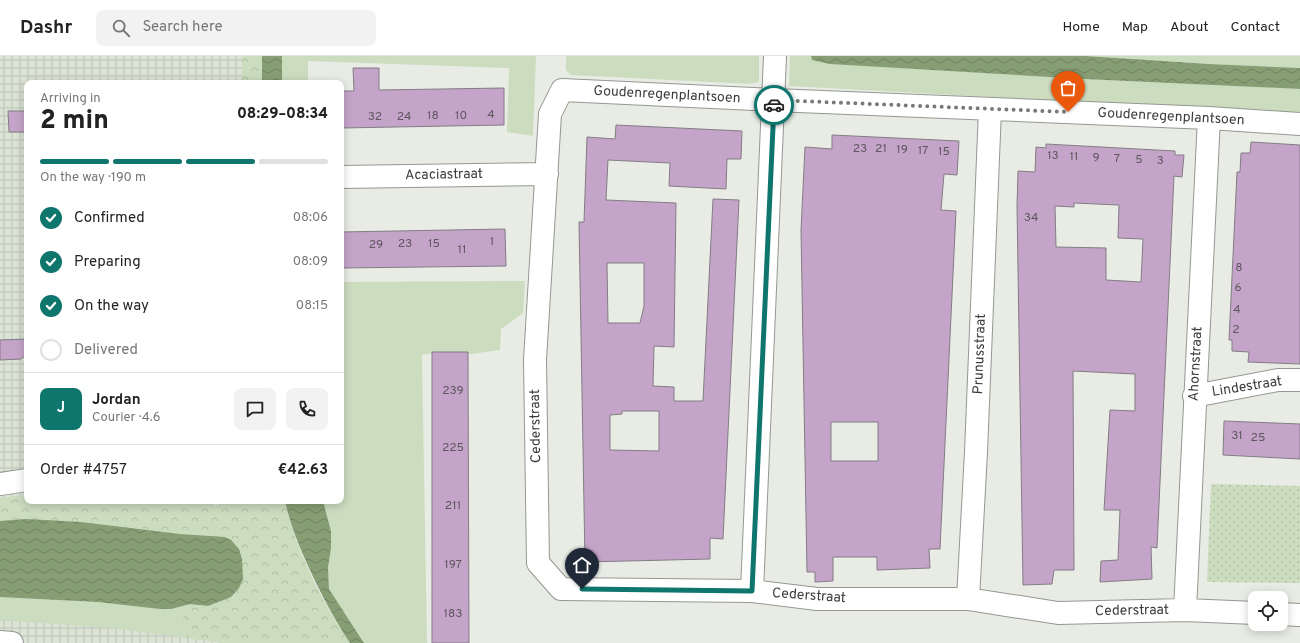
<!DOCTYPE html>
<html lang="en">
<head>
<meta charset="utf-8">
<style>
	:root { --surface:#fff; --page:#f2f2f2; --text:#222; --muted:#767676; --line:#e0e0e0; --accent:#0f766e }
	body { margin:0; font-family:Overpass,sans-serif; background:var(--page); color:var(--text); height:100vh; display:flex; flex-direction:column; font-size:15px; white-space:nowrap }
	* { box-sizing:border-box; margin:0 }
	p { font-size:13px; color:var(--muted) }
	.icon { flex:none; width:22px; height:22px; fill:none; stroke:currentColor; stroke-width:2; stroke-linecap:round; stroke-linejoin:round }
	.map { position:relative; flex:1; overflow:hidden }
	.details { position:absolute; left:24px; top:24px; width:320px; height:424px; display:flex; flex-direction:column; background:var(--surface); border-radius:8px; box-shadow:0 2px 10px #0003 }
	.details>* { flex:none }
	.tools { position:absolute; left:1248px; top:535px; display:grid; gap:8px }
	.tools a { display:grid; place-items:center; width:40px; height:40px; border-radius:8px; background:var(--surface); box-shadow:0 2px 10px #0003; font-size:20px }
	.pin { position:absolute; display:grid; place-items:center; width:34px; height:34px; color:#fff; margin:-41px -17px; border-radius:50% 50% 50% 0; rotate:-45deg; box-shadow:0 0 4px #0007 }
	.pin .icon { rotate:45deg }
	.courier { position:absolute; display:grid; place-items:center; width:40px; height:40px; margin:-20px; border:3px solid #0f766e; border-radius:50%; background:#fff; color:#222; box-shadow:0 1px 5px #0007 }
	.overview em { font-style:normal; font-weight:800 }
	.overview div { display:flex; flex-direction:column-reverse }
	.overview { display:flex; align-items:center; justify-content:space-between; height:68px; padding:0 16px }
	h1 { font-size:26px; font-weight:800; line-height:30px }
	.bar { display:grid; grid-template-columns:repeat(4,1fr); gap:6px 4px; align-content:center; height:48px; padding:0 16px }
	.bar i { height:5px; border-radius:3px; background:var(--line) }
	.bar .active { background:var(--accent) }
	.bar p { grid-column:span 4 }
	.line { display:flex; align-items:center; gap:10px; padding:0 16px; border-top:1px solid var(--line) }
	.line div { flex:1 }
	.round { display:grid; place-items:center; flex:none; width:42px; height:42px; border-radius:8px; background:var(--page) }
	ol { padding:0 16px; list-style:none }
	li { display:flex; align-items:center; gap:12px; height:44px }
	li p { margin-inline-start:auto }
	li .icon { padding:4px; border-radius:50%; background:var(--accent); color:#fff; stroke-width:4 }
	li:last-child { color:var(--muted) }
	li i { width:22px; height:22px; border:2px solid var(--line); border-radius:50% }
	header { display:flex; align-items:center; gap:24px; box-sizing:border-box; height:56px; padding:0 20px; background:var(--surface); border-bottom:1px solid var(--line) }
	header strong { font-size:19px }
	nav { display:flex; gap:22px; margin-inline-start:auto; font-size:14px }
	.search { width:280px; height:36px; background:var(--page); display:flex; align-items:center; gap:10px; box-sizing:border-box; padding:0 14px; border-radius:8px; color:var(--muted); font-size:15px }
	.map>svg:first-child { display:block }
	.industrial { fill:url(#industrial-grid) }
	.grass { fill:#ccdcbf }
	.forest { fill:url(#forest-crowns) }
	.park { fill:url(#park-dots) }
	.water { fill:url(#water-waves) }
	.building { fill:#c5a4ca; stroke:#827d83; fill-rule:evenodd }
	.lines { fill:none; stroke-linecap:round; stroke-linejoin:round }
	.street-casing { stroke:#949891; stroke-width:24 }
	.street { stroke:#fff; stroke-width:22 }
	.done { stroke:#787a76; stroke-width:4; stroke-dasharray:0 7.2 }
	.route { stroke:#0f766e; stroke-width:5 }
	.labels { text-anchor:middle; dominant-baseline:central; stroke-width:4; stroke-linejoin:round; paint-order:stroke }
	.number-label { font-size:12px; fill:#5e575e }
	.street-label { font-size:14px; fill:#3c3d3a; stroke:#fff }
</style>
</head>
<body>
<header>
<strong>Dashr</strong>
<div class="search"><svg class="icon" aria-label="search" viewBox="0 0 24 24"><circle cx="10" cy="10" r="6"/><path d="M15 15l6 6"/></svg>Search here</div>
<nav><a>Home</a><a>Map</a><a>About</a><a>Contact</a></nav>
</header>
<div class="map">
<svg width="1300" height="587" viewBox="0 0 1300 587">
	<defs>
		<pattern id="industrial-grid" width="8" height="8" patternUnits="userSpaceOnUse"><rect width="8" height="8" fill="#dbe3d5"/><path d="M0 4h8M4 0v8" fill="none" stroke="#bdc4b8"/></pattern>
		<pattern id="forest-crowns" width="20" height="18" patternUnits="userSpaceOnUse"><rect width="20" height="18" fill="#ccdcbf"/><path d="M2 6a3 3 0 1 1 6 0M12 15a3 3 0 1 1 6 0" fill="none" stroke="#b0bea5"/></pattern>
		<pattern id="park-dots" width="8" height="8" patternUnits="userSpaceOnUse"><rect width="8" height="8" fill="#ccdcbf"/><path d="M2 2h.1M6 6h.1" fill="none" stroke="#b0bea5" stroke-width="1.8" stroke-linecap="round"/></pattern>
		<pattern id="water-waves" width="16" height="10" patternUnits="userSpaceOnUse"><rect width="16" height="10" fill="#879e74"/><path d="M0 5q4-4 8 0t8 0" fill="none" stroke="#708260"/></pattern>
	</defs>
	<rect width="100%" height="100%" fill="#e8ece5"/>
	<path class="industrial" d="M0,0H261L262,27H27V445H276L281,587H0Z"/>
	<path class="grass" d="M282,0H536L533,80L507,76L509,12L308,5V27H282Z
		M566,0H759V26L750,28L571,19L566,14Z
		M790,0H811L812,4L1084,23L1300,33V58L789,30Z
		M1086,0H1300V12L1209,8Z
		M525,225L523,257L501,273L500,294L471,298L435,297L422,299L427,587H364L329,533L328,512L331,492V475L323,445H341V226Z
		M0,541L98,546L160,553H171L181,550L187,582L112,572L0,564Z"/>
	<path class="forest" d="M242,0H262V27H242Z
		M26,439H27V445H196L215,450L243,445H285C295,492 323,548 350,587H222L187,582L181,550L190,548L208,550L225,482C210,480 194,480 179,478C119,472 60,461 0,465V442Z"/>
	<path class="park" d="M1211,428L1300,430V527L1207,526Z"/>
	<path class="water" d="M262,0H282V27H262Z
		M811,0H1086L1209,8L1300,12V33L1084,23L830,8L812,4Z
		M285,445H323L331,475V492L328,512L329,533L364,587H350C334,563 321,538 309,512C299,490 290,468 285,445Z
		M26,463L81,466L180,478L225,481L231,484L239,493L242,503L243,523L239,532L231,541L208,550L190,548L171,553H160L98,546L0,541V465Z"/>
	<path class="building" d="M353,12H379V34L504,32V69L341,72V35H354Z
		M8,55H27V76H9Z
		M616,69L742,75L741,103H727L726,133L669,130L670,107L608,104L606,144L676,147L674,291L654,290L653,330L674,331V345H703L713,143L739,144L723,483L710,482V503L585,506L579,166H584L587,81L615,83ZM607,207H644V250L640,267H608ZM622,355H659V395L610,394V359L622,358Z
		M832,79L959,85L957,119L944,118L941,154L956,155L940,493H929L930,512L877,514V501H833V525L815,526V516H807L801,174L805,91L832,93ZM831,366H878V405H831Z
		M1251,86L1300,89V308L1248,306L1249,296L1232,295V284H1229L1237,116H1240L1241,97H1250Z
		M1046,88L1175,95V99H1184L1182,121L1174,120L1157,492L1151,491L1152,523L1100,526L1101,505L1118,504L1120,454H1104L1110,354L1135,355V318L1073,315L1074,514H1054L1052,528L1023,529L1017,150L1018,115L1035,116L1036,91L1046,92ZM1074,147L1119,149L1118,182L1143,183L1141,226L1106,224V192L1056,191L1055,150L1074,151Z
		M505,173L506,210L341,212V176Z
		M27,283V298L21,303L0,304V284Z
		M432,296H468L469,587H432Z
		M1224,365L1300,368V403L1223,399Z"/>
	<g class="lines">
		<g class="street-casing">
			<path id="street" d="M341,121L547,118
				M1194,340L1278,324H1300
				M0,428L27,424
				M752,535L775,0
				M968,543L976,396L990,53
				M1185,554L1209,62
				M1255,557L1185,554L1058,557L968,543H817L752,535L561,533L538,507L535,304L550,58L562,34L774,44L1209,62L1300,68
				M1281,558L1300,559
				M0,586L12,587"/>
		</g>
		<use href="#street" class="street"/>
	</g>
	<g class="lines">
		<path class="done" d="M774,49V44L1068,56"/>
		<path class="route" d="M582,533L752,535L774,49"/>
	</g>
	<g class="labels">
		<g class="number-label">
			<text x="491" y="59">4</text>
			<text x="433" y="60">18</text>
			<text x="461" y="60">10</text>
			<text x="375" y="61">32</text>
			<text x="404" y="61">24</text>
			<text x="860" y="93">23</text>
			<text x="881" y="93">21</text>
			<text x="902" y="94">19</text>
			<text x="923" y="95">17</text>
			<text x="944" y="96">15</text>
			<text x="1053" y="100">13</text>
			<text x="1074" y="101">11</text>
			<text x="1096" y="102">9</text>
			<text x="1117" y="103">7</text>
			<text x="1139" y="104">5</text>
			<text x="1160" y="105">3</text>
			<text x="1031" y="162">34</text>
			<text x="492" y="186">1</text>
			<text x="405" y="188">23</text>
			<text x="434" y="188">15</text>
			<text x="376" y="189">29</text>
			<text x="462" y="194">11</text>
			<text x="1239" y="212">8</text>
			<text x="1238" y="232">6</text>
			<text x="1237" y="254">4</text>
			<text x="1236" y="274">2</text>
			<text x="453" y="335">239</text>
			<text x="1237" y="380">31</text>
			<text x="1258" y="382">25</text>
			<text x="453" y="392">225</text>
			<text x="453" y="450">211</text>
			<text x="453" y="509">197</text>
			<text x="453" y="558">183</text>
		</g>
		<g class="street-label">
			<text transform="translate(667 39) rotate(3)">Goudenregenplantsoen</text>
			<text transform="translate(1171 61) rotate(3)">Goudenregenplantsoen</text>
			<text transform="translate(444 119) rotate(-1)">Acaciastraat</text>
			<text transform="translate(980 298) rotate(-88)">Prunusstraat</text>
			<text transform="translate(1196 308) rotate(-87)">Ahornstraat</text>
			<text transform="translate(1247 331) rotate(-9)">Lindestraat</text>
			<text transform="translate(536 370) rotate(-91)">Cederstraat</text>
			<text transform="translate(809 540) rotate(4)">Cederstraat</text>
			<text transform="translate(1132 555) rotate(-1)">Cederstraat</text>
		</g>
	</g>
</svg>
<div class="tools">
<a><svg class="icon" aria-label="locate" viewBox="0 0 24 24"><circle cx="12" cy="12" r="6"/><path d="M12 2v4M12 18v4M2 12h4M18 12h4"/></svg></a>
</div>
<div class="pin" style="left:1068px;top:56px;background:#ea580c"><svg class="icon" aria-label="bag" viewBox="0 0 24 24"><path d="M5 8h14l-1 12H6zM9 8a3 3 0 0 1 6 0"/></svg></div>
<div class="pin" style="left:582px;top:533px;background:#1f2937"><svg class="icon" aria-label="home" viewBox="0 0 24 24"><path d="M3 11l9-7 9 7M6 9v11h12V9"/></svg></div>
<div class="courier" style="left:774px;top:49px"><svg class="icon" aria-label="car" viewBox="0 0 24 24"><path d="M5 17H2v-5l4-1 3-4h7l3 4 3 1v5h-3M9 17h6M6 11h13"/><circle cx="7" cy="17" r="2"/><circle cx="17" cy="17" r="2"/></svg></div>
<section class="details">
<div class="overview"><div><h1>2 min</h1><p>Arriving in</p></div><em>08:29–08:34</em></div>
<div class="bar"><i class="active"></i><i class="active"></i><i class="active"></i><i></i><p>On the way · 190 m</p></div>
<ol>
<li><svg class="icon" aria-label="check" viewBox="0 0 24 24"><path d="M5 12l5 5 9-10"/></svg>Confirmed<p>08:06</p></li>
<li><svg class="icon" aria-label="check" viewBox="0 0 24 24"><path d="M5 12l5 5 9-10"/></svg>Preparing<p>08:09</p></li>
<li><svg class="icon" aria-label="check" viewBox="0 0 24 24"><path d="M5 12l5 5 9-10"/></svg>On the way<p>08:15</p></li>
<li><i></i>Delivered</li>
</ol>
<div class="line" style="height:72px"><b class="round" style="background:var(--accent);color:#fff">J</b><div><b>Jordan</b><p>Courier · 4.6</p></div><a class="round"><svg class="icon" aria-label="chat" viewBox="0 0 24 24"><path d="M4 5h16v11H9l-5 4z"/></svg></a><a class="round"><svg class="icon" aria-label="phone" viewBox="0 0 24 24"><path d="M5 4h4l2 5-3 2q2 4 5 5l2-3 5 2v4C11 20 4 13 5 4z"/></svg></a></div>
<div class="line" style="height:52px"><div>Order #4757</div><b>€42.63</b></div>
</section>
</div>
</body>
</html>
